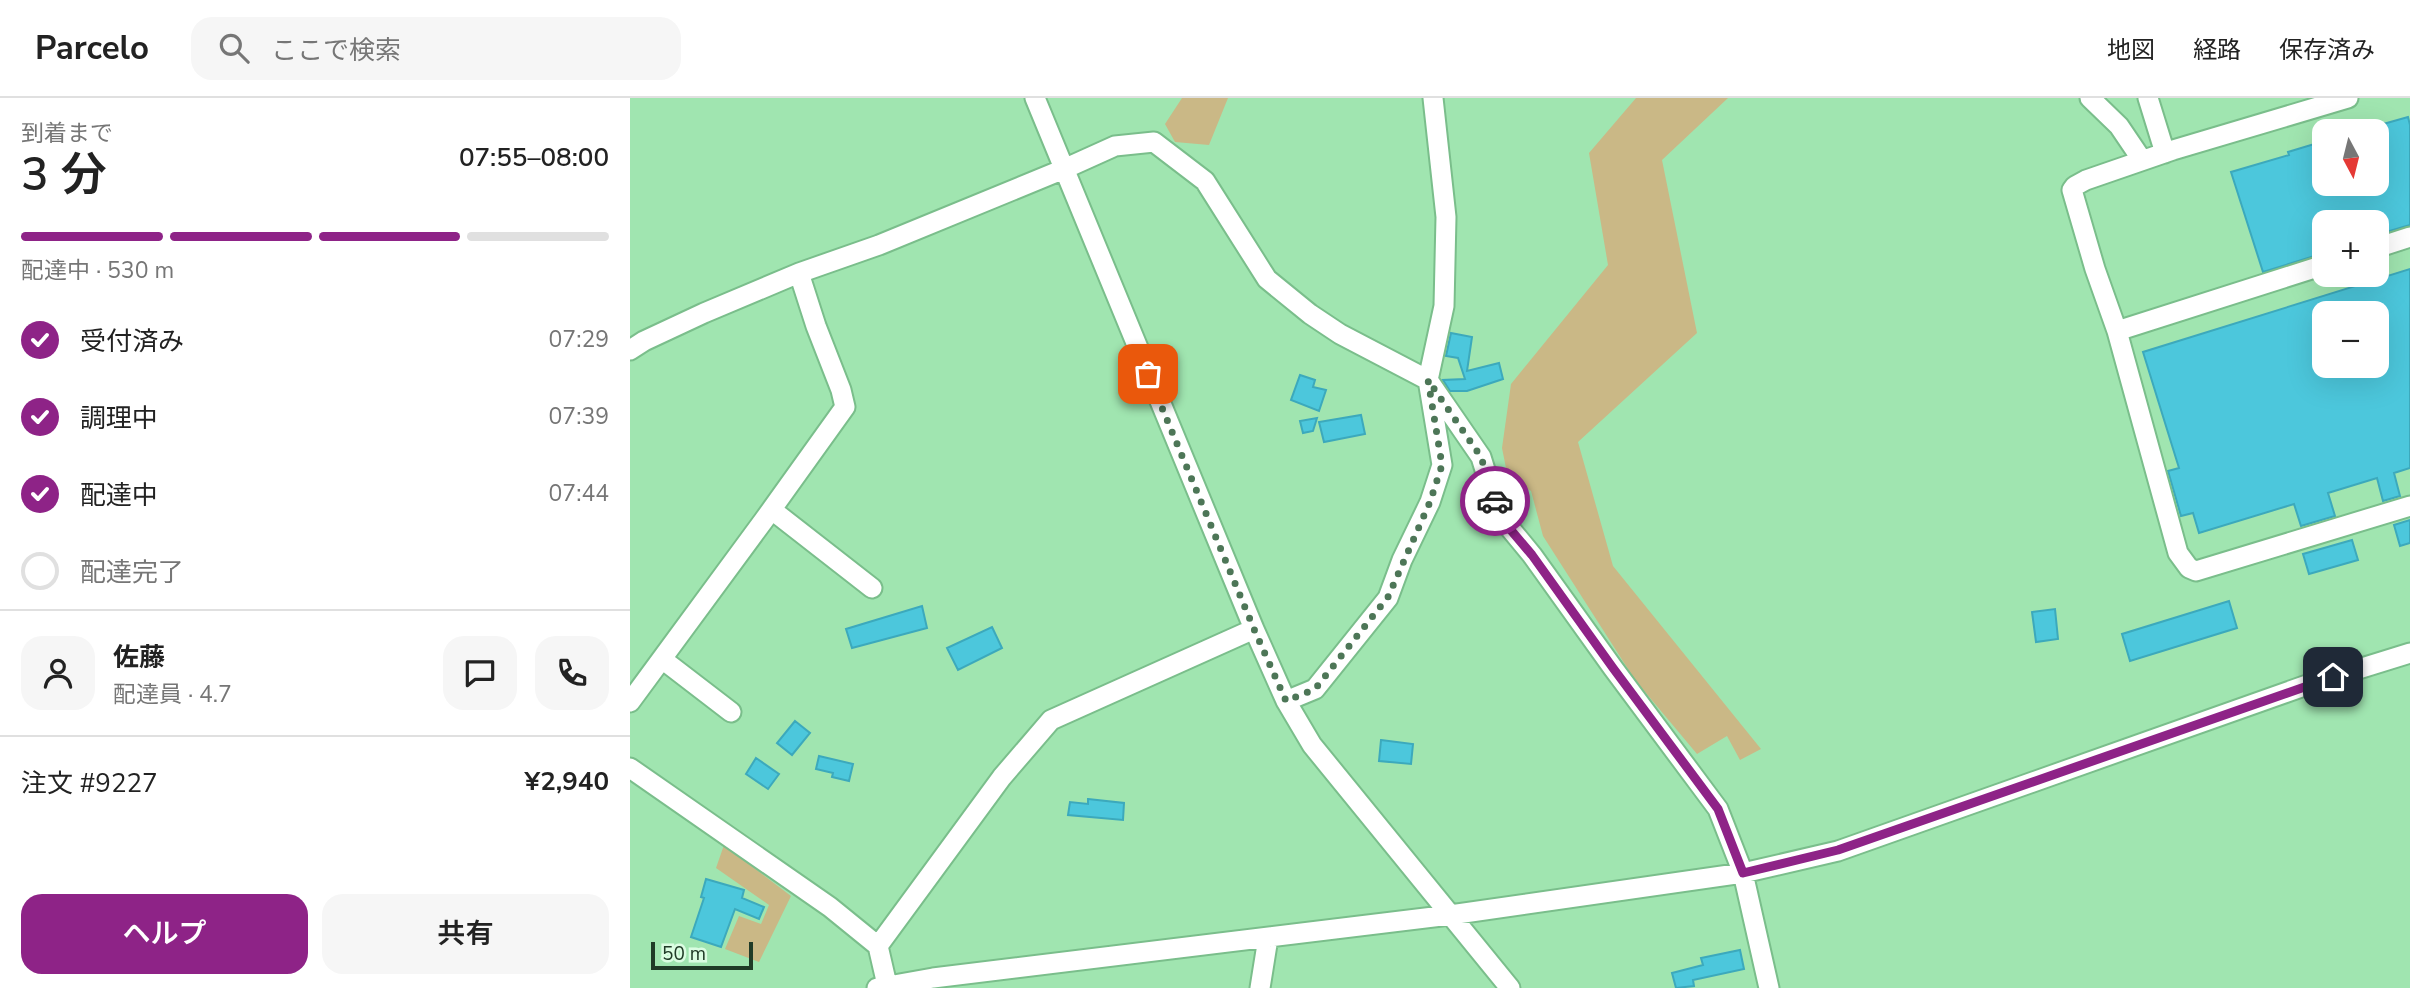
<!DOCTYPE html>
<html lang="ja">
<head>
<meta charset="utf-8">
<style>
	:root { --surface:#fff; --page:#f6f6f6; --text:#222; --muted:#767676; --line:#e0e0e0; --accent:#8e2387 }
	body { margin:0; font-family:"Nunito Sans","Noto Sans JP",sans-serif; background:var(--page); color:var(--text); height:100vh; display:flex; flex-direction:column; font-size:26px; white-space:nowrap }
	* { box-sizing:border-box; margin:0 }
	p { font-size:23px; color:var(--muted) }
	.icon { flex:none; width:38px; height:38px; fill:none; stroke:currentColor; stroke-width:2; stroke-linecap:round; stroke-linejoin:round }
	.map { position:relative; flex:1; overflow:hidden }
	.sheet { display:flex; flex-direction:column; background:var(--surface); width:630px }
	.sheet>* { flex:none }
	.needle { width:46px; rotate:173deg }
	.buttons { position:absolute; left:1682px; top:21px; display:grid; gap:14px }
	.buttons a { display:grid; place-items:center; width:77px; height:77px; border-radius:14px; background:var(--surface); box-shadow:0 7px 28px #0002; font-size:35px }
	.scale { position:absolute; left:21px; bottom:18px; width:102px; box-sizing:border-box; padding-left:7px; border:4px solid #203b27; border-top:0; font-size:19px; line-height:24px; white-space:nowrap; color:#203b27; -webkit-text-stroke:5px #dbfde2; paint-order:stroke }
	.pin { position:absolute; display:grid; place-items:center; width:60px; height:60px; color:#fff; margin:-30px; border-radius:14px; box-shadow:0 4px 10px #0006 }
	.courier { position:absolute; display:grid; place-items:center; width:70px; height:70px; margin:-35px; border:5px solid #8e2387; border-radius:50%; background:#fff; color:#222; box-shadow:0 2px 9px #0007 }
	.summary em { font-style:normal; font-weight:600 }
	.summary div { display:flex; flex-direction:column-reverse }
	.summary { display:flex; align-items:center; justify-content:space-between; height:119px; padding:0 21px }
	h1 { font-size:46px; font-weight:600; line-height:52px }
	.bar { display:grid; grid-template-columns:repeat(4,1fr); gap:10px 7px; align-content:center; height:84px; padding:0 21px }
	.bar i { height:9px; border-radius:5px; background:var(--line) }
	.bar .active { background:var(--accent) }
	.bar p { grid-column:span 4 }
	.line { display:flex; align-items:center; gap:18px; padding:0 21px; border-top:2px solid var(--line) }
	.line div { flex:1 }
	.round { display:grid; place-items:center; flex:none; width:74px; height:74px; border-radius:21px; background:var(--page) }
	ol { padding:0 21px; list-style:none }
	li { display:flex; align-items:center; gap:21px; height:77px }
	li p { margin-inline-start:auto }
	li .icon { padding:7px; border-radius:50%; background:var(--accent); color:#fff; stroke-width:4 }
	li:last-child { color:var(--muted) }
	li i { width:38px; height:38px; border:4px solid var(--line); border-radius:50% }
	.cta { display:flex; gap:14px; margin-top:auto; padding:14px 21px }
	.cta a { flex:1; height:80px; border-radius:21px; background:var(--accent); color:#fff; font-size:28px; font-weight:600; line-height:80px; text-align:center }
	.cta a+a { background:var(--page); color:var(--text) }
	header { display:flex; align-items:center; gap:42px; box-sizing:border-box; height:98px; padding:0 35px; background:var(--surface); border-bottom:2px solid var(--line) }
	header strong { font-size:33px }
	nav { display:flex; gap:38px; margin-inline-start:auto; font-size:24px }
	.search { width:490px; height:63px; background:var(--page); display:flex; align-items:center; gap:18px; box-sizing:border-box; padding:0 24px; border-radius:21px; color:var(--muted); font-size:26px }
	main { display:flex; flex:1; min-height:0 }
	.map>svg:first-child { display:block }
	.green { fill:#cab886 }
	.building { fill:#4cc7dc; stroke:#3ca9bc; stroke-width:2; fill-rule:evenodd }
	.lines { fill:none; stroke-linecap:round; stroke-linejoin:round }
	.minor-casing { stroke:#7abe8b; stroke-width:23 }
	.minor { stroke:#fff; stroke-width:19 }
	.done { stroke:#4d7657; stroke-width:7; stroke-dasharray:0 12.6 }
	.route { stroke:#8e2387; stroke-width:9 }
</style>
</head>
<body>
<header>
<strong>Parcelo</strong>
<div class="search"><svg class="icon" aria-label="search" viewBox="0 0 24 24"><circle cx="10" cy="10" r="6"/><path d="M15 15l6 6"/></svg>ここで検索</div>
<nav><a>地図</a><a>経路</a><a>保存済み</a></nav>
</header>
<main>
<section class="sheet">
<div class="summary"><div><h1>3 分</h1><p>到着まで</p></div><em>07:55–08:00</em></div>
<div class="bar"><i class="active"></i><i class="active"></i><i class="active"></i><i></i><p>配達中 · 530 m</p></div>
<ol>
<li><svg class="icon" aria-label="check" viewBox="0 0 24 24"><path d="M5 12l5 5 9-10"/></svg>受付済み<p>07:29</p></li>
<li><svg class="icon" aria-label="check" viewBox="0 0 24 24"><path d="M5 12l5 5 9-10"/></svg>調理中<p>07:39</p></li>
<li><svg class="icon" aria-label="check" viewBox="0 0 24 24"><path d="M5 12l5 5 9-10"/></svg>配達中<p>07:44</p></li>
<li><i></i>配達完了</li>
</ol>
<div class="line" style="height:126px"><a class="round"><svg class="icon" aria-label="person" viewBox="0 0 24 24"><circle cx="12" cy="8" r="4"/><path d="M4 21q1-7 8-7t8 7"/></svg></a><div><b>佐藤</b><p>配達員 · 4.7</p></div><a class="round"><svg class="icon" aria-label="chat" viewBox="0 0 24 24"><path d="M4 5h16v11H9l-5 4z"/></svg></a><a class="round"><svg class="icon" aria-label="phone" viewBox="0 0 24 24"><path d="M5 4h4l2 5-3 2q2 4 5 5l2-3 5 2v4C11 20 4 13 5 4z"/></svg></a></div>
<div class="line" style="height:91px"><div>注文 #9227</div><b>¥2,940</b></div>
<div class="cta"><a>ヘルプ</a><a>共有</a></div>
</section>
<div class="map">
<svg width="1780" height="890" viewBox="0 0 1780 890">
	<rect width="100%" height="100%" fill="#a0e5b0"/>
	<path class="green" d="M552,0H598L579,47L545,44L535,26Z
		M1006,0H1098L1032,62L1067,235L948,344L983,468L1131,651L1110,662L1097,638L1067,656L1005,582L913,438L901,393L878,380L872,350L881,286L978,167L959,55Z
		M94,747L161,798L129,864L95,851L109,818L131,826L139,807L86,770Z"/>
	<path class="building" d="M1778,19L1780,27V127L1746,137V124H1694V155L1633,174L1601,74L1659,57L1658,54L1694,43V86H1746V28Z
		M1780,171V370L1764,375L1770,398L1753,403L1747,380L1698,395L1705,418L1671,428L1664,406L1569,435L1563,415L1551,418L1538,373L1549,370L1513,254ZM1694,215H1746V268H1694Z
		M821,235L842,239L837,273L869,265L873,281L837,293H820L813,282L835,281L828,260L816,258Z
		M670,277L685,282L683,289L696,292L689,313L661,302Z
		M731,317L735,336L694,344L689,324Z
		M687,320L683,333L673,335L670,323Z
		M1780,422V445L1770,448L1764,427Z
		M1722,442L1728,462L1679,476L1673,456Z
		M1599,503L1607,530L1500,563L1492,536Z
		M292,508L297,530L222,550L216,531Z
		M1425,511L1428,541L1406,544L1402,514Z
		M362,529L372,550L328,572L317,550Z
		M165,623L180,635L162,657L147,645Z
		M751,642L783,646L781,666L749,663Z
		M189,658L223,666L219,683L202,679L203,675L186,671Z
		M126,660L149,676L138,691L116,676Z
		M458,701L494,705L493,722L438,717L440,704L458,706Z
		M76,781L114,792L112,800L134,809L129,821L105,811L91,849L61,839L74,800L71,799Z
		M1110,852L1114,871L1063,882L1064,888L1046,890L1042,875L1073,867L1071,860Z"/>
	<g class="lines">
		<g class="minor-casing">
			<path id="minor" d="M405,0L624,531L656,603L682,647L880,890
				M1460,0L1489,28L1512,62
				M1518,0L1535,55
				M1746,150L1780,139
				M1694,167L1487,233L1548,455L1559,470L1566,473L1780,408
				M1487,233L1465,171L1442,92L1445,88L1456,82L1543,52L1718,0
				M0,252L14,243L74,215L169,175L249,147L434,71L485,48L524,44L575,83L637,181L680,216L710,236L798,282L851,359L869,417L902,457L983,570L1088,711L1113,775L1139,890
				M142,412L242,490
				M32,561L101,614
				M656,603L685,591L758,500L772,462L800,404L812,367L798,282L814,208L816,119L803,0
				M0,604L134,422L215,309L211,292L186,228L169,175
				M0,670L200,809L248,848
				M247,890L303,880L820,817L1113,775L1208,753L1677,587L1780,555
				M255,890L257,887L248,848L372,679L421,622L624,531
				M630,890L638,840"/>
		</g>
		<use href="#minor" class="minor"/>
	</g>
	<g class="lines">
		<path class="done" d="M518,276L624,531L656,603L685,591L758,499L800,404L812,367L798,282L851,359L865,403"/>
		<path class="route" d="M865,403L869,418L902,457L983,570L1088,711L1113,775L1208,752L1703,579"/>
	</g>
</svg>
<div class="buttons">
<a><svg class="needle" viewBox="-14 -14 28 28"><path d="M0-13l5 13h-10z" fill="#e53935"/><path d="M0 13l5-13h-10z" fill="#767676"/></svg></a>
<a>+</a>
<a>−</a>
</div>
<div class="scale">50 m</div>
<div class="pin" style="left:518px;top:276px;background:#ea580c"><svg class="icon" aria-label="bag" viewBox="0 0 24 24"><path d="M5 8h14l-1 12H6zM9 8a3 3 0 0 1 6 0"/></svg></div>
<div class="pin" style="left:1703px;top:579px;background:#1f2937"><svg class="icon" aria-label="home" viewBox="0 0 24 24"><path d="M3 11l9-7 9 7M6 9v11h12V9"/></svg></div>
<div class="courier" style="left:865px;top:403px"><svg class="icon" aria-label="car" viewBox="0 0 24 24"><path d="M5 17H2v-5l4-1 3-4h7l3 4 3 1v5h-3M9 17h6M6 11h13"/><circle cx="7" cy="17" r="2"/><circle cx="17" cy="17" r="2"/></svg></div>
</div>
</main>
</body>
</html>
